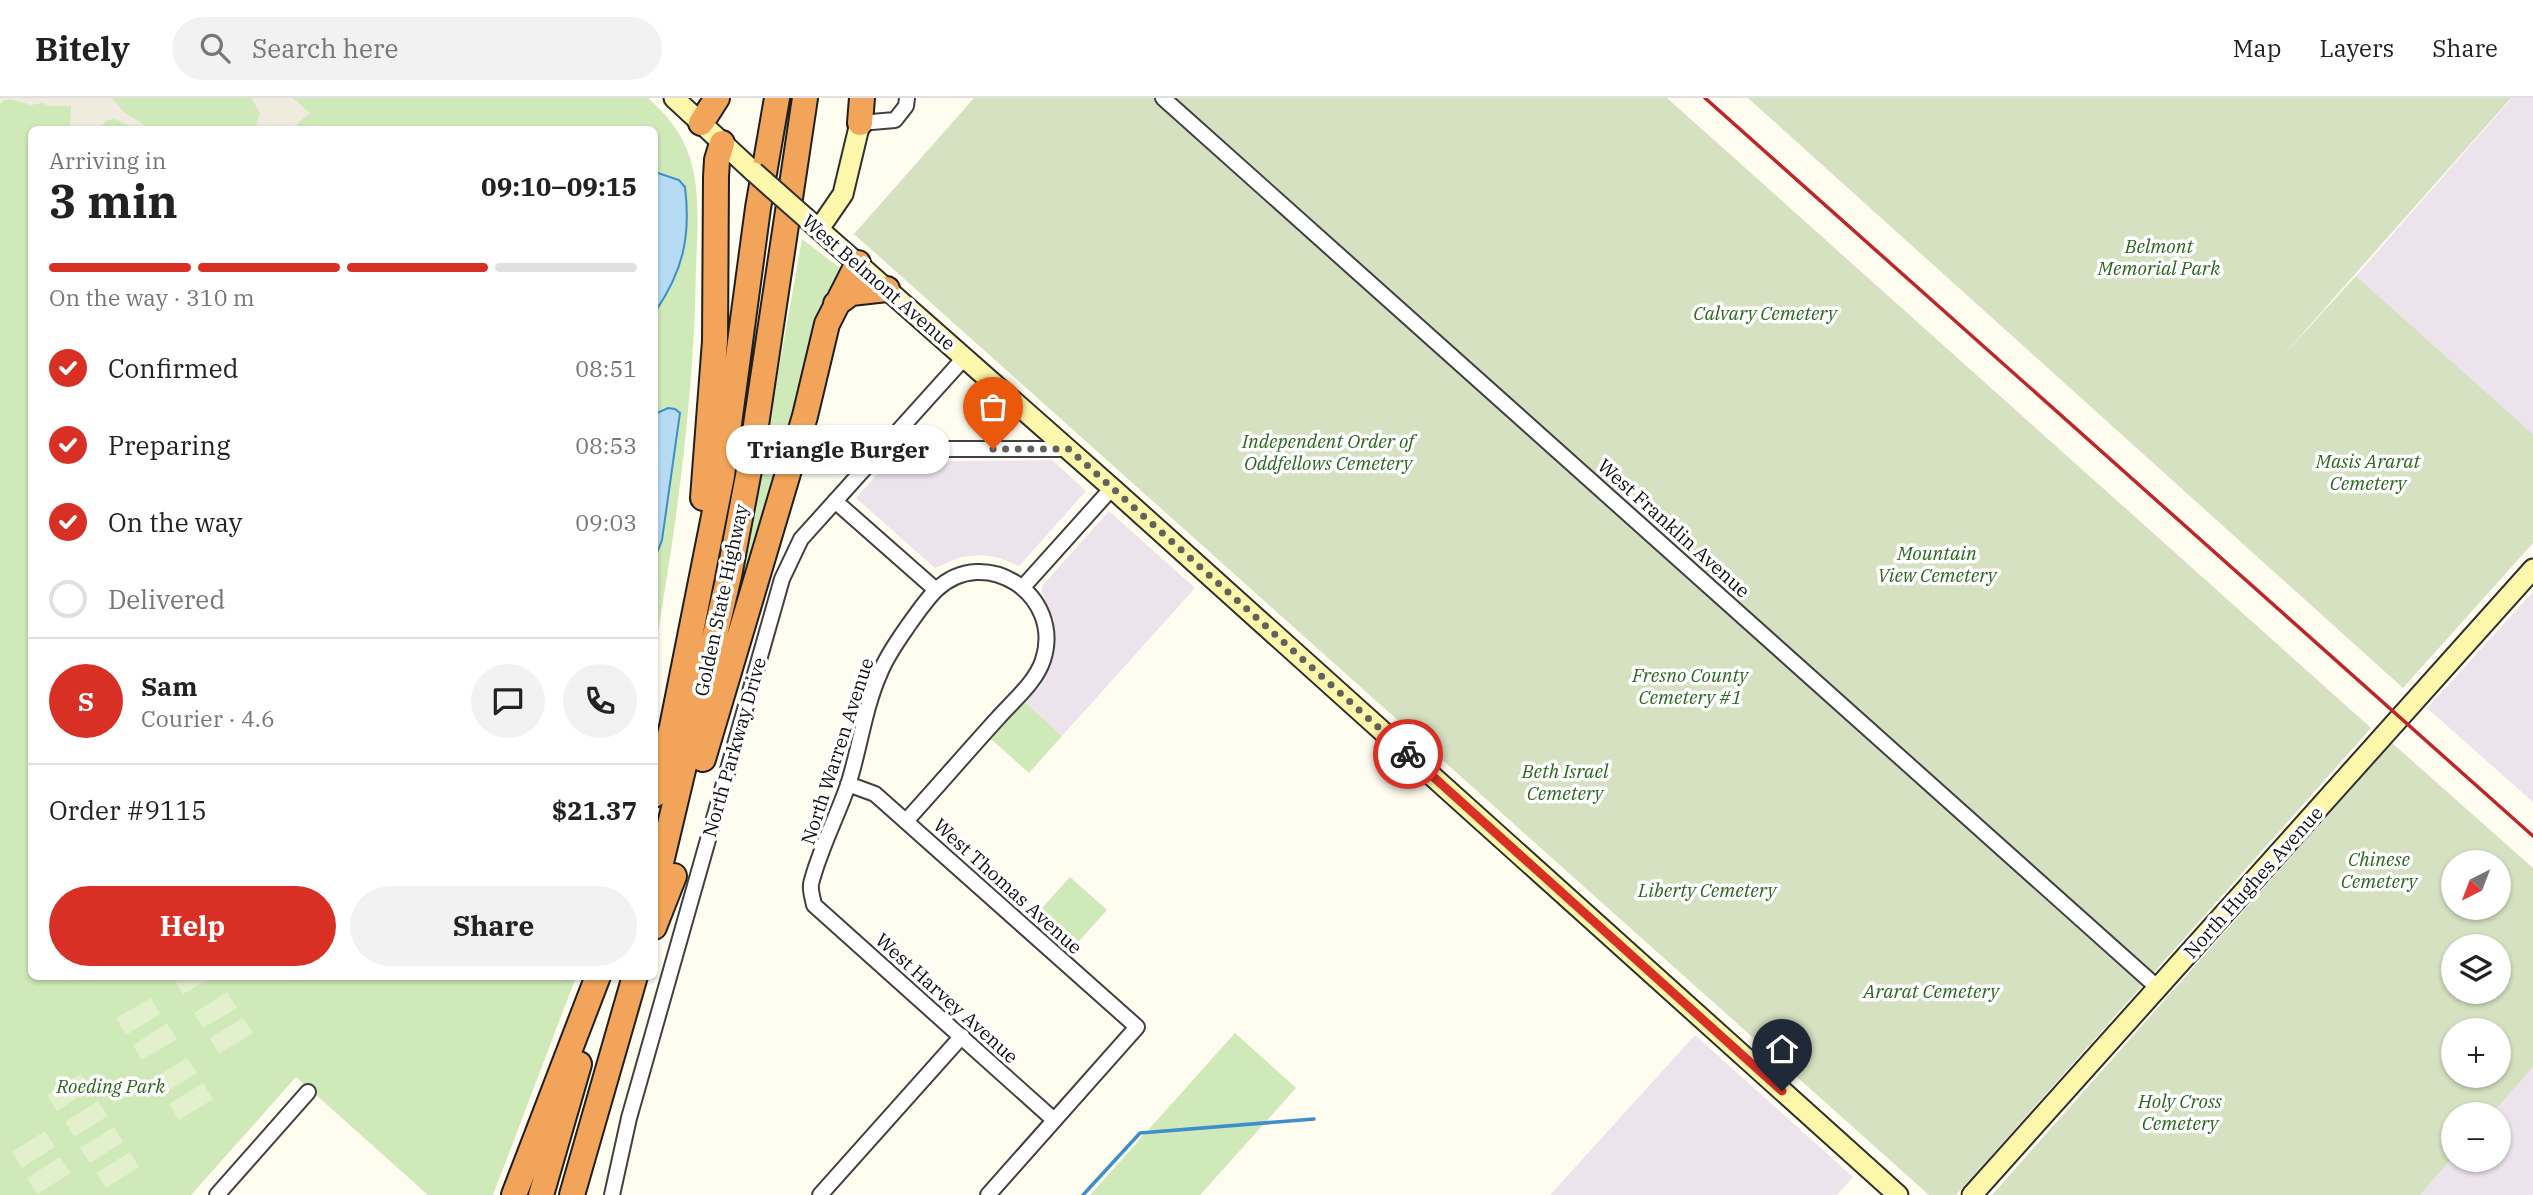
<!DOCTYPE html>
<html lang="en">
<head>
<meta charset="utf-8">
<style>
	:root { --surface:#fff; --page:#f2f2f2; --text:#222; --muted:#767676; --line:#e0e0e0; --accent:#d93025 }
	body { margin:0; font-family:"IBM Plex Serif",serif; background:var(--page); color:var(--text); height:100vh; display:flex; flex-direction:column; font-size:26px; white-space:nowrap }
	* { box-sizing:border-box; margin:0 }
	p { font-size:23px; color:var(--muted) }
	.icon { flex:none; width:38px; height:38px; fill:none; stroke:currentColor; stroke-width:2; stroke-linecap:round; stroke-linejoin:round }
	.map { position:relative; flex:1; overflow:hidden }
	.details { position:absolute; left:28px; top:28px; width:630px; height:854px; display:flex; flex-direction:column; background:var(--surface); border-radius:10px; box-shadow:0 2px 5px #0004 }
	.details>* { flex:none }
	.needle { width:46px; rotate:222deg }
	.controls { position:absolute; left:2441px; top:752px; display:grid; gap:14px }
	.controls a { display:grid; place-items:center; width:70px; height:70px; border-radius:50%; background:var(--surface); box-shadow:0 2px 5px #0004; font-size:35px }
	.pin { position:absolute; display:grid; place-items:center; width:60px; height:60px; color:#fff; margin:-72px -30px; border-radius:50% 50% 50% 0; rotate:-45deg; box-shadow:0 0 7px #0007 }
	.pin .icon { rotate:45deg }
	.courier { position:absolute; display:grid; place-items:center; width:70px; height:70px; margin:-35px; border:5px solid #d93025; border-radius:50%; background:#fff; color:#222; box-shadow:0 2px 9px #0007 }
	.bubble { position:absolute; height:49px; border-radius:24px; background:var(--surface); box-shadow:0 2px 5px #0004; font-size:23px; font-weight:700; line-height:49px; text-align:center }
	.headline em { font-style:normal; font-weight:700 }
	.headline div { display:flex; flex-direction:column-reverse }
	.headline { display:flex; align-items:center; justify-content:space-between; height:119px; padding:0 21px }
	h1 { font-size:46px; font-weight:700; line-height:52px }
	.bar { display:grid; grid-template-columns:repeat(4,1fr); gap:10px 7px; align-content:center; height:84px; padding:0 21px }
	.bar i { height:9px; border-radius:5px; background:var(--line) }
	.bar .selected { background:var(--accent) }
	.bar p { grid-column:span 4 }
	.line { display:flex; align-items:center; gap:18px; padding:0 21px; border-top:2px solid var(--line) }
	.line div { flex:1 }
	.round { display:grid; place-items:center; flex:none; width:74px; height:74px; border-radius:37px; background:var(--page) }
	ol { padding:0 21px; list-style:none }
	li { display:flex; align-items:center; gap:21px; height:77px }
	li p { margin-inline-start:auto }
	li .icon { padding:7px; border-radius:50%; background:var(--accent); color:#fff; stroke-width:4 }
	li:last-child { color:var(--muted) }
	li i { width:38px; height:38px; border:4px solid var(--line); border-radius:50% }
	.button { display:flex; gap:14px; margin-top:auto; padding:14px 21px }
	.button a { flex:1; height:80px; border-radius:42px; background:var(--accent); color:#fff; font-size:28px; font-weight:700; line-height:80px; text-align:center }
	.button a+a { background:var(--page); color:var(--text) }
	header { display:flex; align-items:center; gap:42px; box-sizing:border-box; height:98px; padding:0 35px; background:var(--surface); border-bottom:2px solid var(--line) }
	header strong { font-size:33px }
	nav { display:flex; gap:38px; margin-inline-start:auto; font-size:24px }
	.search { width:490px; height:63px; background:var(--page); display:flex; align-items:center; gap:18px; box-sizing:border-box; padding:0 24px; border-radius:38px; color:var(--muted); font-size:26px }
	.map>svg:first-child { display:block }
	.industrial { fill:#ece3ed }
	.green { fill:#d0e9b9 }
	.cemetery { fill:#d5e1c1; fill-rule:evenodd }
	.pitch { fill:#e2f0cb }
	.plaza { fill:#efebde }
	.water { fill:#b5dbf5; stroke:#3d8ecb; stroke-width:2 }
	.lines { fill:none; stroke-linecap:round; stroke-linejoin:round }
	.stream { stroke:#3d8ecb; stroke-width:3.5 }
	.street-casing { stroke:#414141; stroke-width:18 }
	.secondary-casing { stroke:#303030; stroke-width:23 }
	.highway-casing { stroke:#1f1f1f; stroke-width:28 }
	.street { stroke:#fff; stroke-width:14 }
	.secondary { stroke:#fdf7ac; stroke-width:19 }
	.highway { stroke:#f2a55a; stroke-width:24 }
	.rail { stroke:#bc282a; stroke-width:3.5 }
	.secondary-bridge-casing { stroke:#303030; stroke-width:23; stroke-linecap:butt }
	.secondary-bridge { stroke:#fdf7ac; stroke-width:19 }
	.done { stroke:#62615d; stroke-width:7; stroke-dasharray:0 12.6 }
	.route { stroke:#d93025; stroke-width:9 }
	.labels { text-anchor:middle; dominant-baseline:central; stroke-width:7; stroke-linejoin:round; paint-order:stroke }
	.park-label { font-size:19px; font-style:italic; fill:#2b651f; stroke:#fff }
	.street-label { font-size:19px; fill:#0e0e0e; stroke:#fff }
</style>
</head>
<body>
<header>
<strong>Bitely</strong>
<div class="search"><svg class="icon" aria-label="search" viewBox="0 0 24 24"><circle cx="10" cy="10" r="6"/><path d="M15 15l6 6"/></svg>Search here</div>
<nav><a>Map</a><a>Layers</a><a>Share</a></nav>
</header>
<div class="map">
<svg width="2533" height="1097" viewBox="0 0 2533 1097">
	<rect width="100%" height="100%" fill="#fffcf0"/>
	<path class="industrial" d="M2512,0H2533V336L2356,178Z
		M1052,362L1086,393L1019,468L1000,460L982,457L961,459L935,470L856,400L888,364Z
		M1109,413L1195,490L1062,638L1025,604L1042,584L1050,570L1055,551L1054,522L1042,495V488Z
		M2533,494V704L2427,610Z
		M1695,937L1853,1079L1837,1097H1550Z
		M2533,969V1097H2420L2453,1059L2454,1062H2499V1017H2491Z"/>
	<path class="green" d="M0,0H648C667,17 682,35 690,60C701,95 697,134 696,171C694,299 677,425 655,551L654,32H32V878L576,879L493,1097H428L296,979L191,1097H0Z
		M802,141L848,176L735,515Z
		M1025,604L1062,638L1029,675L991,641Z
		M1070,779L1107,812L1070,853L1033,820Z
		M1235,935L1296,990L1200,1097H1090Z"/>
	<path class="cemetery" d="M974,0H1667L2371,630L1956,1097H1929L854,136Z
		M1748,0H2511L2279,262L2356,178L2533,336V445L2403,590Z
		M2392,645L2533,770V969L2491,1017H2454L2453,1059L2420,1097H1992ZM2454,765H2499V810H2454ZM2454,849H2499V894H2454ZM2454,933H2499V978H2454Z"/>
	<path class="pitch" d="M176,879V878L212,879L183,896L173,880Z
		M227,894L237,910L203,930L194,915Z
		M151,900L160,916L126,937L116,920Z
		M243,920L253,935L219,956L210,940Z
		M167,925L177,941L142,962L133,947Z
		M187,960L197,975L163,996L153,981Z
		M81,976L91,991L57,1013L47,997Z
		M203,985L213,1001L179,1022L169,1006Z
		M98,1003L108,1018L74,1039L65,1024Z
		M114,1029L123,1044L90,1065L80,1050Z
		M45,1033L55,1049L22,1070L12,1054Z
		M130,1054L139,1069L106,1090L96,1075Z
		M60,1059L71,1075L37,1096L27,1080Z"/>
	<path class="plaza" d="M0,0H112L124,14L151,31H137L115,21L107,22L99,31H45L46,28L70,29L71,8H49L42,5L31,7L11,1L5,2L0,6Z
		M251,0H293L310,15L291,31H251L256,28L260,15Z"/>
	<path class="water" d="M655,74L679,82L685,89C691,139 683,173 655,214Z
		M668,310L675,311L680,315L662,442L655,460V316Z"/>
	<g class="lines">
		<path class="stream" d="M1083,1097L1140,1035L1314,1021"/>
		<g class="street-casing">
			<path id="street" d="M1163,0L2158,890
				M860,25L895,22L906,8L907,0
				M882,351H1069
				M835,403L936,492
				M1023,489L1112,390
				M848,686L875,696L1137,929L988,1097
				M906,723C937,689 967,654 998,620C1013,603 1036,584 1043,562C1064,497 985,445 936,492C926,502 918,514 910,525C899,541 887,557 880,575C864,611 860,650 848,687C837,719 819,753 811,786C810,793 813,801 814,807L1054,1022
				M217,1097L308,994
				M612,1097L629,1020L782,481L801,441L965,259
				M820,1097L962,938"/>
		</g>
		<g class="secondary-casing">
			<path id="secondary" d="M674,0L754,74
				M806,120L1112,390L1898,1097
				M819,131L843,96L860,25
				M1972,1097L2533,471"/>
		</g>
		<g class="highway-casing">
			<path id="highway" d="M701,25L717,0
				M860,25L862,0
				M836,206L851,195L887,191
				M703,400L715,243L716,79L717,62L722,45
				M703,661L805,318L827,226L858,165
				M654,697L672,629L722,378L758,110L777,0
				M654,794L729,478L750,367L805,0
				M654,829L674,778
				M514,1097L598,878
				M541,1097L579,966
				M572,1097L635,878"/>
		</g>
		<use href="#street" class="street"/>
		<use href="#secondary" class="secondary"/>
		<use href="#highway" class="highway"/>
		<path class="rail" d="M1705,0L2533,738"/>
		<g class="secondary-bridge-casing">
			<path id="secondary-bridge" d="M754,74L806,120"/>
		</g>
		<use href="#secondary-bridge" class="secondary-bridge"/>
	</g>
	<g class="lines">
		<path class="done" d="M993,351H1069L1408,656"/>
		<path class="route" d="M1408,656L1782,993"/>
	</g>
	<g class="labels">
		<g class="park-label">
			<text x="2159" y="148">Belmont<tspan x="2159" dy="22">Memorial Park</tspan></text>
			<text x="1765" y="215">Calvary Cemetery</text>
			<text x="1328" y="343">Independent Order of<tspan x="1328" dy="22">Oddfellows Cemetery</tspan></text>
			<text x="2368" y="363">Masis Ararat<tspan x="2368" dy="22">Cemetery</tspan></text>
			<text x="1937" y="455">Mountain<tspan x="1937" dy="22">View Cemetery</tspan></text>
			<text x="1690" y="577">Fresno County<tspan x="1690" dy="22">Cemetery #1</tspan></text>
			<text x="1565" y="673">Beth Israel<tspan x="1565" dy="22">Cemetery</tspan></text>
			<text x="2379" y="761">Chinese<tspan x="2379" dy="22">Cemetery</tspan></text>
			<text x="1707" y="792">Liberty Cemetery</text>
			<text x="1931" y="893">Ararat Cemetery</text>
			<text x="111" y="988">Roeding Park</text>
			<text x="2180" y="1003">Holy Cross<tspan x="2180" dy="22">Cemetery</tspan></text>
		</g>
		<g class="street-label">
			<text transform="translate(879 184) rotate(41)">West Belmont Avenue</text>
			<text transform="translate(1674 430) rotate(42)">West Franklin Avenue</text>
			<text transform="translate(721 502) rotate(-78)">Golden State Highway</text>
			<text transform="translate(734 649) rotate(-74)">North Parkway Drive</text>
			<text transform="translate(837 653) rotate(-72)">North Warren Avenue</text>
			<text transform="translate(2253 784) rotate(-48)">North Hughes Avenue</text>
			<text transform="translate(1008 788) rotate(42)">West Thomas Avenue</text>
			<text transform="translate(947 900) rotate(42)">West Harvey Avenue</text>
		</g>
	</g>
</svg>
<div class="controls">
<a><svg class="needle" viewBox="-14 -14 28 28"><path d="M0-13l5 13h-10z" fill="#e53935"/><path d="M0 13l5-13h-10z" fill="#767676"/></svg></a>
<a><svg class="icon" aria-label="layers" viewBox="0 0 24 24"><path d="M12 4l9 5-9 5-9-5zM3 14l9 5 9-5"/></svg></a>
<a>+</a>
<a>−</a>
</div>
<div class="pin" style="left:993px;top:351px;background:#ea580c"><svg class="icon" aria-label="bag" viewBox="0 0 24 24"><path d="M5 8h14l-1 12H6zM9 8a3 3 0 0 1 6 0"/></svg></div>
<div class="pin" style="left:1782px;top:993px;background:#1f2937"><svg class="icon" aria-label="home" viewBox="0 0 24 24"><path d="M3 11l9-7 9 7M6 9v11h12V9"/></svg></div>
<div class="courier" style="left:1408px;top:656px"><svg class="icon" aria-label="bike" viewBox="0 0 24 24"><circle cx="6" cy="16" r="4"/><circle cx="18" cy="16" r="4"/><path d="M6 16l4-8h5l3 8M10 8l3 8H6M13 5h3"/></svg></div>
<div class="bubble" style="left:726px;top:327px;width:224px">Triangle Burger</div>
<section class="details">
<div class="headline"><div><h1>3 min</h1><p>Arriving in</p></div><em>09:10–09:15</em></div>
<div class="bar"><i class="selected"></i><i class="selected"></i><i class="selected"></i><i></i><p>On the way · 310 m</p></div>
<ol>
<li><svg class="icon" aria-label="check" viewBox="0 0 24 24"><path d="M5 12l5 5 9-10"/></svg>Confirmed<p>08:51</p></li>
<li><svg class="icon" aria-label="check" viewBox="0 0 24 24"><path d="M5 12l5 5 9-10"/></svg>Preparing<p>08:53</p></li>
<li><svg class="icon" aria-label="check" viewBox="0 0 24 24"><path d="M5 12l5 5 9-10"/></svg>On the way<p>09:03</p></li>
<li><i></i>Delivered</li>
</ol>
<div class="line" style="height:126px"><b class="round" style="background:var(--accent);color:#fff">S</b><div><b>Sam</b><p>Courier · 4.6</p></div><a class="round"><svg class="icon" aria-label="chat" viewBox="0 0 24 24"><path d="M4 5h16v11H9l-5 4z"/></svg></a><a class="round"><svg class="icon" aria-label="phone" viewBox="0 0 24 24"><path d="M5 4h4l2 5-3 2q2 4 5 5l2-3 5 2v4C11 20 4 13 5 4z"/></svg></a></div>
<div class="line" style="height:91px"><div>Order #9115</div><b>$21.37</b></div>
<div class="button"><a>Help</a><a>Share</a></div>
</section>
</div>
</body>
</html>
